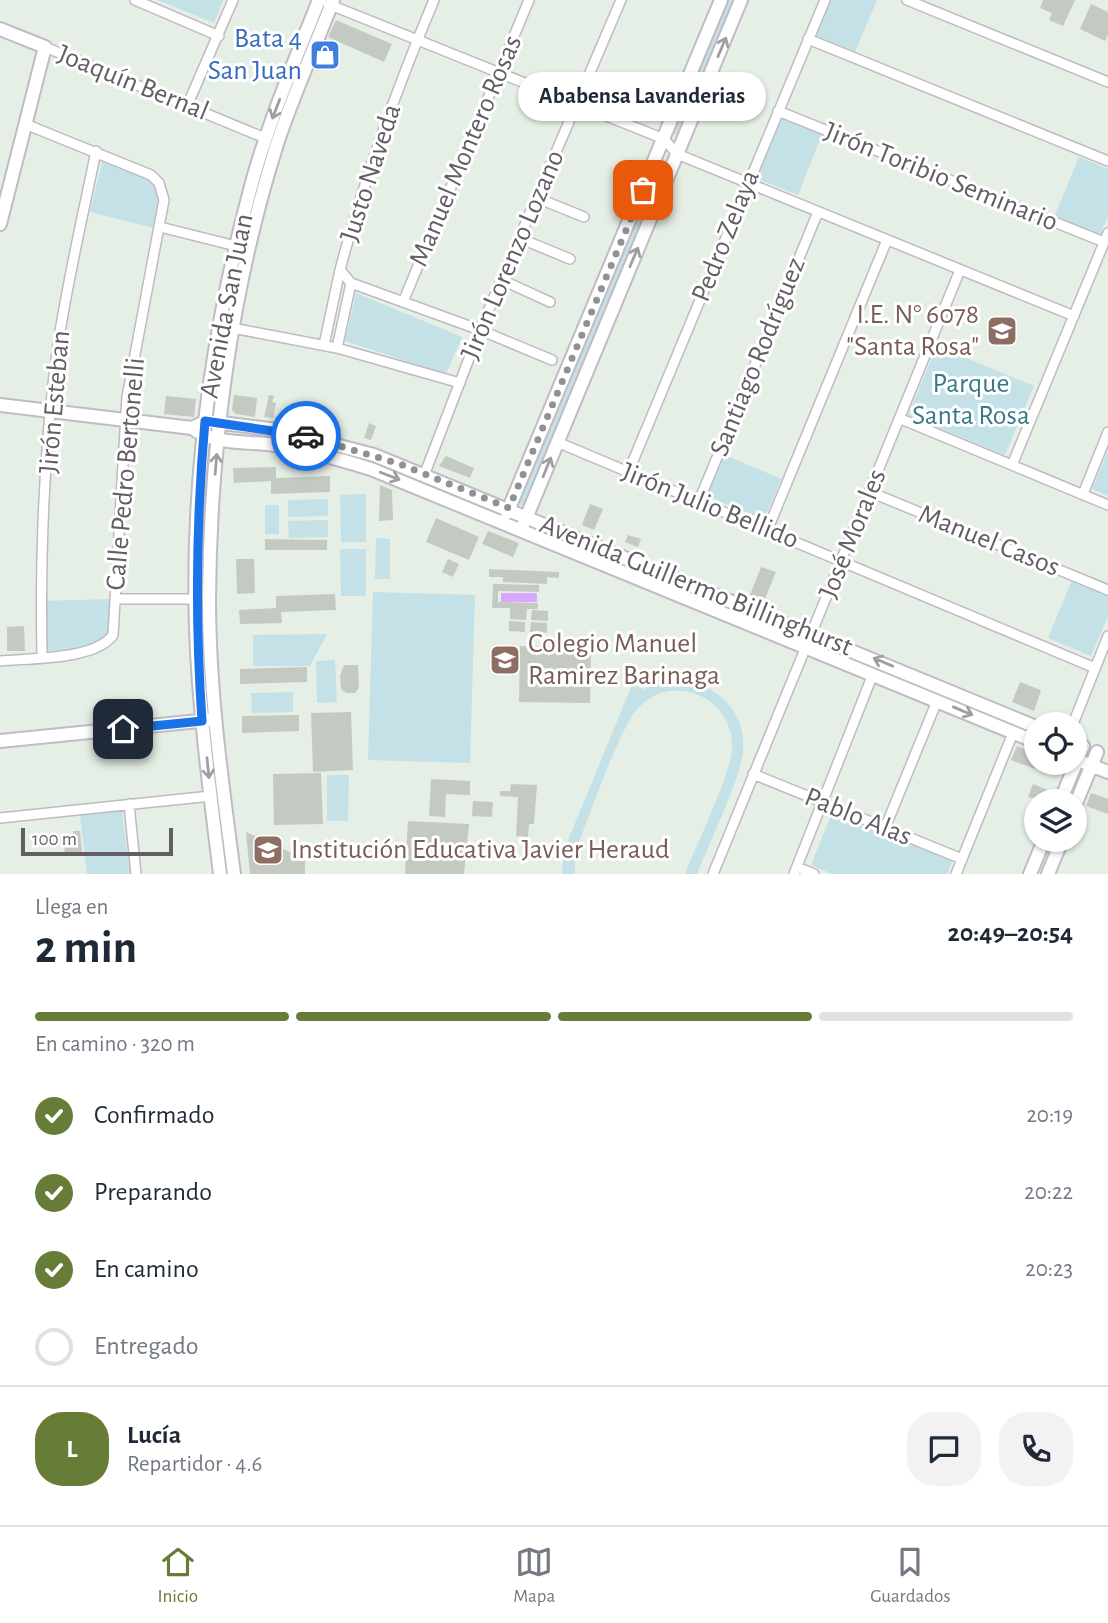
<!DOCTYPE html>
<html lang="es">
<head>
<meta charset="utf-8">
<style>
	:root { --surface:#fff; --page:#f2f2f3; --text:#1f2937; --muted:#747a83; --line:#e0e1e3; --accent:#677d37 }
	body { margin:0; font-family:"Alegreya Sans",sans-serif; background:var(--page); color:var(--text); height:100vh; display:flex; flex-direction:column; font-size:26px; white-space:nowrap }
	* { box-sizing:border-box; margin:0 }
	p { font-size:23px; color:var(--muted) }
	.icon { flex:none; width:38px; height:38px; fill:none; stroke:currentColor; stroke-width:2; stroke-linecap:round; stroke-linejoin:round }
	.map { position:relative; height:874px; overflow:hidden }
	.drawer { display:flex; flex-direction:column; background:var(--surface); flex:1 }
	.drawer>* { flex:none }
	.buttons { position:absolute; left:1024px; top:712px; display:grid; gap:14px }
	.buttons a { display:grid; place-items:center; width:63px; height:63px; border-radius:50%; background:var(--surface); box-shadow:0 2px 5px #0004; font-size:35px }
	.scale { position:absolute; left:21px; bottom:18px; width:152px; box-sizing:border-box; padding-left:7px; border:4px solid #635d65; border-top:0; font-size:19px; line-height:24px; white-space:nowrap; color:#635d65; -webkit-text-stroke:5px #fff; paint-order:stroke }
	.pin { position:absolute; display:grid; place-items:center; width:60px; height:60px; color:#fff; margin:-30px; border-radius:14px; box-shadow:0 4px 10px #0006 }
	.courier { position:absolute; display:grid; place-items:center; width:70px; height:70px; margin:-35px; border:5px solid #1a73e8; border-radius:50%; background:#fff; color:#222; box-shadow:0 2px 9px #0007 }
	.bubble { position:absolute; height:49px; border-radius:24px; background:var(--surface); box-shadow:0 2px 5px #0004; font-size:23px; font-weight:600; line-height:49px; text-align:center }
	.overview em { font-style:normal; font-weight:600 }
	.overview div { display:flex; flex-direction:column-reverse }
	.overview { display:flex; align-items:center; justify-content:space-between; height:119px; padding:0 35px }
	h1 { font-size:46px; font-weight:600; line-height:52px }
	.bar { display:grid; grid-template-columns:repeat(4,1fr); gap:10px 7px; align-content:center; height:84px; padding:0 35px }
	.bar i { height:9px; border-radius:5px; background:var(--line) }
	.bar .current { background:var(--accent) }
	.bar p { grid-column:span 4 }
	.line { display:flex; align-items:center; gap:18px; padding:0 35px; border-top:2px solid var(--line) }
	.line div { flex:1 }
	.round { display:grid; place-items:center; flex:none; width:74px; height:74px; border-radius:28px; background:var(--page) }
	ol { padding:0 35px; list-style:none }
	li { display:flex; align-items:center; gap:21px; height:77px }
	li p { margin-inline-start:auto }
	li .icon { padding:7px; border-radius:50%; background:var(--accent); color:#fff; stroke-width:4 }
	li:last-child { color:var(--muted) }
	li i { width:38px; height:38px; border:4px solid var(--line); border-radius:50% }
	.tabs { display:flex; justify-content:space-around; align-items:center; height:98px; border-top:2px solid var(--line); background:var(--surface); font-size:19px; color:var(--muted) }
	.tabs a { display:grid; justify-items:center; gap:4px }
	.tabs .current { color:var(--accent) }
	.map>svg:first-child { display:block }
	.green { fill:#c3e1e6 }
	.water { fill:#d8a8fc }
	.building { fill:#c4cac2 }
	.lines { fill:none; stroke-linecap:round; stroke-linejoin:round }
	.street-casing { stroke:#bfbac1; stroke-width:12 }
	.secondary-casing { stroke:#c1bbc3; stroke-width:16 }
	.street { stroke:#fff; stroke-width:9 }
	.secondary { stroke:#fff; stroke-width:12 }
	.oneway { stroke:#a19ea3 }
	.done { stroke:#919092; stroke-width:7; stroke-dasharray:0 12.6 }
	.route { stroke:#1a73e8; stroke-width:9 }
	.labels { text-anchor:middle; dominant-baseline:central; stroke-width:6; stroke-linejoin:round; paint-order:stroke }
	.shop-label { font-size:28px; fill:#366cbe; stroke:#fff; text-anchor:end }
	.street-label { font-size:28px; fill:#635d65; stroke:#fff }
	.education-label { font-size:28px; fill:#785e54; stroke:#fff; text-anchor:start }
	.park-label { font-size:28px; fill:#397a88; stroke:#fff }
</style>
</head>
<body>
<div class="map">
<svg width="1108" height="874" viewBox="0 0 1108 874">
	<rect width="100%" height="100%" fill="#e6efe5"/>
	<path class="green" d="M157,0H223L214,23Z
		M727,0H736L678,136L672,133Z
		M828,0H877L855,52L814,35Z
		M781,118L822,134L798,195L756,178Z
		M1079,157L1108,169V215L1100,235L1054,217Z
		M103,159L153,180L160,197L154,228L90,212Z
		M662,159L670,162L525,507L519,504Z
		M356,293L462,337L446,374L345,341Z
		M937,346L1034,386L1005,455L908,415Z
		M1108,451V496L1092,489Z
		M725,455L781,479L764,520L707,496Z
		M366,494V542H341L340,495Z
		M328,499V516L288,517V500Z
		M265,505H279V534H265Z
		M328,520V537L289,538L288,521Z
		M376,538L390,539V579H375Z
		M340,549H366V596H341Z
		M1072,580L1108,595V616L1091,656L1048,638Z
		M373,592L475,595L470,763L368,760Z
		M112,599C111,609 113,624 109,633C101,652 63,649 46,651L44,601Z
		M327,634L310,666H253V635Z
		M335,660L337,702L317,703L316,661Z
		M683,679C718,686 747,713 743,751C740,781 709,843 697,874H685C696,845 730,777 732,749C734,724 717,700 693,693C673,687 654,692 639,707C620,726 587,822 575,853V874H562L564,850L632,685L644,689L667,680Z
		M293,692V712L252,713L251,693Z
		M327,775H349L348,821H327Z
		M122,810L130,874H87L80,815Z
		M832,813L952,861L947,874H832L811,865Z"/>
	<path class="water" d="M501,593H537V602H501Z"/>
	<path class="building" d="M1043,0H1075L1063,26L1049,20L1052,13L1040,8Z
		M1091,4L1108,12V34L1105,41L1080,29Z
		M336,20L392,44L384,62L328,37Z
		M234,395L257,398L255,417L236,414L232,410Z
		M269,395L274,396L272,402L276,403L273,418L264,417Z
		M166,396L196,399L194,417L164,414Z
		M369,423L376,426L371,440L364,438Z
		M446,456L474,468L470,478L439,466Z
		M276,467V478L330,476V492L271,494V481L234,483L233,468Z
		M380,485L392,490L393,520L379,521Z
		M590,504L603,509L594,530L582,525Z
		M436,518L479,537L469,560L426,542Z
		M488,531L519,543L513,557L482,544Z
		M628,535L641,539L638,547L625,542Z
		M265,539L327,540V550H265Z
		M236,559H254L255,593L237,594Z
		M448,559L459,564L453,577L442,572Z
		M761,567L776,572L764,601L750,595Z
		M489,569L559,572V578L547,577V584L503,582V577H489Z
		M493,584L539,585V592L498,591V602L538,603V609H527L526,620L510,619V608H492Z
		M335,594L336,610L281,612L282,623L240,624L239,610L276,608V596Z
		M532,610L548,611V621L531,620Z
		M509,621L525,622V632L509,631Z
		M531,622L547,623V633L530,632Z
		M24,626L25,651H7V627Z
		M520,646L591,647L590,703L519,702Z
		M344,665H358L359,688L355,693H346L341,689L340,676Z
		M307,667V682L240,684V669Z
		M1020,682L1041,690L1034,711L1012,702Z
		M351,712L353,770L313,772L311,713Z
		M299,715V731L242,733V716Z
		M1017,746L1036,754L1035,769L1011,760Z
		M321,773L323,824L274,825L273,774Z
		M431,779L470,781V795L446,794L445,817L429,816Z
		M511,784L537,785L534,824H529L528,837L516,836L518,797L500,796V791H510Z
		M1033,784L1052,792L1048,802L1028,797Z
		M1091,793L1108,799V814L1086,806Z
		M473,801L493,802L492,817L472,816Z
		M408,821L469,824L464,874H405Z
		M73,831H80L82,852L65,854L63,839L73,838Z
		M246,832L305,859V874H250Z"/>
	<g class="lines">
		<g class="street-casing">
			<path id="street" d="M135,0L219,36
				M907,0L1108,82
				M328,4L664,139L677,154L1074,316
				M808,39L1108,161
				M45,47L265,138
				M187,106L233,0
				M778,111L1104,242
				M537,198L584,217
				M160,227L236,246
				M519,238L570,259
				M502,280L550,302
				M351,283L480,330L552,360
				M403,302L529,0
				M227,327L337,348L460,383
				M324,345L340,270
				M337,348L351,283L340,270C364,178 397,88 434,0
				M901,419L1108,505
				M557,442L1095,668
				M1012,465L1108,233
				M425,473L480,330L621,0
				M628,473L825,0
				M870,492L1108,590
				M1083,494L1108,432
				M699,501L818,212
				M767,531L887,240
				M115,599H196
				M42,657C40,553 44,446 58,344C68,279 83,215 96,151
				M0,661C31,658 95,660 113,635L127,397L164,200L159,183L151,175L25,124
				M1073,724L1108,636
				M753,774L962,859
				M129,804L136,874
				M0,818L211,796
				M885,828L937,701
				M797,867L814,874
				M713,874L960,270
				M794,874L873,674
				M956,874L1013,733"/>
		</g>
		<g class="secondary-casing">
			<path id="secondary" d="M0,29L45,47L0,224
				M0,405L192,428C214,445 248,441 275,445C308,450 339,459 371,469L1036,742
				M192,428L206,421L278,430L374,455L1036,727
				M507,513L721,0
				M524,523L741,0
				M0,741L209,720
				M1085,763L1108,772
				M1060,802L1083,746
				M1074,808L1097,752
				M220,874C211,800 201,726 197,652C189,497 210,339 250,190C267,125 294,63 319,0
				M234,874C222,783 209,691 209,599C210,447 231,289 277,144C293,95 315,48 333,0
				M1030,874L1044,840
				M1048,874L1062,840"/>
		</g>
		<use href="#street" class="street"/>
		<use href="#secondary" class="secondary"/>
	</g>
	<defs><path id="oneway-shaft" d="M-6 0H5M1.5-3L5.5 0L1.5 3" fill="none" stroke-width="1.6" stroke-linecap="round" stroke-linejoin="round" transform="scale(1.75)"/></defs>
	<g class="oneway">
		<use href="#oneway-shaft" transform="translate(722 47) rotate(-67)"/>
		<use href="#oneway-shaft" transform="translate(276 109) rotate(111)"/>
		<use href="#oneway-shaft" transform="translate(634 257) rotate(-67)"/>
		<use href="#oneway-shaft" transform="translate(216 464) rotate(-85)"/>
		<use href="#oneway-shaft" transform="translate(547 467) rotate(-68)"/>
		<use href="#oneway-shaft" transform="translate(390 476) rotate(21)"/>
		<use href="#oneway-shaft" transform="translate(883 662) rotate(-157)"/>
		<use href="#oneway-shaft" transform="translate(963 711) rotate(23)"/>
		<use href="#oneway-shaft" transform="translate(208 768) rotate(84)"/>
	</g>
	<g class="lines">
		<path class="done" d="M306,436L400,464L509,508L643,190"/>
		<path class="route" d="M123,729L202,721C195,620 196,521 205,421L306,436"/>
	</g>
	<defs>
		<g id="shop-square" transform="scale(1.575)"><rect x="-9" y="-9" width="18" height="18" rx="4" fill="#3f7fe0" stroke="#fff"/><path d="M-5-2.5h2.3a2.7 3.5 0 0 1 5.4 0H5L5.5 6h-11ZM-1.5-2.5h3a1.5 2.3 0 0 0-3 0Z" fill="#fff"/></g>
		<g id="school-square" transform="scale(1.575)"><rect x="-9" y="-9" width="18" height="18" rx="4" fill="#8d6e63" stroke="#fff"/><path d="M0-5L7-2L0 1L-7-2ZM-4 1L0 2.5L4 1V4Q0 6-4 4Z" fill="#fff"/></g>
	</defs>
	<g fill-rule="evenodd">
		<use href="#shop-square" x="325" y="55"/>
		<use href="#school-square" x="1002" y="331"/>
		<use href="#school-square" x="505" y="660"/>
		<use href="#school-square" x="268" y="850"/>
	</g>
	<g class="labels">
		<g class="shop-label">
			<text x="302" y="39">Bata 4<tspan x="302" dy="32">San Juan</tspan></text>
		</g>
		<g class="street-label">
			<text transform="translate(133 83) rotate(22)">Joaquín Bernal</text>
			<text transform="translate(466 151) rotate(-67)">Manuel Montero Rosas</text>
			<text transform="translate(371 173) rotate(-72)">Justo Naveda</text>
			<text transform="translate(941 177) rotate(22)">Jirón Toribio Seminario</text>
			<text transform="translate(726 236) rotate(-68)">Pedro Zelaya</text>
			<text transform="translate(513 255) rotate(-67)">Jirón Lorenzo Lozano</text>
			<text transform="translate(227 306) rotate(-79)">Avenida San Juan</text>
			<text transform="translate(758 357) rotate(-68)">Santiago Rodríguez</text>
			<text transform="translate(55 402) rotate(-85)">Jirón Esteban</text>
			<text transform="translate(126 474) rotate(-85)">Calle Pedro Bertonelli</text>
			<text transform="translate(710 506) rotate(22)">Jirón Julio Bellido</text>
			<text transform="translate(853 534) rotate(-68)">José Morales</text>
			<text transform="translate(989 541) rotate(22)">Manuel Casos</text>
			<text transform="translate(696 586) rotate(22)">Avenida Guillermo Billinghurst</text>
			<text transform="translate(858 817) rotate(22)">Pablo Alas</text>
		</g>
		<g class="education-label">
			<text x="979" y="315" text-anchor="end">I.E. N° 6078<tspan x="979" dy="32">"Santa Rosa"</tspan></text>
			<text x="528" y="644">Colegio Manuel<tspan x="528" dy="32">Ramirez Barinaga</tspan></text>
			<text x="291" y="850">Institución Educativa Javier Heraud</text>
		</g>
		<g class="park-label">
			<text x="971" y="384">Parque<tspan x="971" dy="32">Santa Rosa</tspan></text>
		</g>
	</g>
</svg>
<div class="buttons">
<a><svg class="icon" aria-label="locate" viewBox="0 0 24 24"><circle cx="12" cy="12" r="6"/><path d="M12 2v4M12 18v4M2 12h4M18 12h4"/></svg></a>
<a><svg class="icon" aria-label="layers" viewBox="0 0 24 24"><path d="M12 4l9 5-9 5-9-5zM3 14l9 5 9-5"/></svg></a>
</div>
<div class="scale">100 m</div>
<div class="pin" style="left:643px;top:190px;background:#ea580c"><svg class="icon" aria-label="bag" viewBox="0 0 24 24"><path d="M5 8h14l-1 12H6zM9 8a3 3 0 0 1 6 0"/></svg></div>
<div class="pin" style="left:123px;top:729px;background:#1f2937"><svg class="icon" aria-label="home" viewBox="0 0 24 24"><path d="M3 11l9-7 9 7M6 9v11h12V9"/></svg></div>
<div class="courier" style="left:306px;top:436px"><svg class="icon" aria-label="car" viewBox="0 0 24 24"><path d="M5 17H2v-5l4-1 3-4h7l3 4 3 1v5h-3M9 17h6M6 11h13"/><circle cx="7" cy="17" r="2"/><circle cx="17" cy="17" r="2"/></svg></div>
<div class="bubble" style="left:518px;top:72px;width:248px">Ababensa Lavanderias</div>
</div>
<section class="drawer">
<div class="overview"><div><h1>2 min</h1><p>Llega en</p></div><em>20:49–20:54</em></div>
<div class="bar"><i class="current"></i><i class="current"></i><i class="current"></i><i></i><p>En camino · 320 m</p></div>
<ol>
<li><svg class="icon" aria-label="check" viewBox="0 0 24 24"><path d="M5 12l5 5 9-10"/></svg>Confirmado<p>20:19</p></li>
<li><svg class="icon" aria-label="check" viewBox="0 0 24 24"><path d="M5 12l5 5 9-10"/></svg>Preparando<p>20:22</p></li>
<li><svg class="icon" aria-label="check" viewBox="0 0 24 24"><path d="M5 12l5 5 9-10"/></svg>En camino<p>20:23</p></li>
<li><i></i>Entregado</li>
</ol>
<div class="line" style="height:126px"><b class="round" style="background:var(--accent);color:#fff">L</b><div><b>Lucía</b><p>Repartidor · 4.6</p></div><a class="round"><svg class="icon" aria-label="chat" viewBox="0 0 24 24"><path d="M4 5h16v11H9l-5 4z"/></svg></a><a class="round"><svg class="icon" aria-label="phone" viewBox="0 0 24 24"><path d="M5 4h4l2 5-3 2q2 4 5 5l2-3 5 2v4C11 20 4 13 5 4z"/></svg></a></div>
</section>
<nav class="tabs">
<a class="current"><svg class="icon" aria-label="home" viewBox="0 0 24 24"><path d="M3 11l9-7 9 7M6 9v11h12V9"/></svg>Inicio</a>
<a><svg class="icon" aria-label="map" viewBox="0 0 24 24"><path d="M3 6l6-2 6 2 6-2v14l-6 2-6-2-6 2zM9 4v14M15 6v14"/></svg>Mapa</a>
<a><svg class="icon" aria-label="saved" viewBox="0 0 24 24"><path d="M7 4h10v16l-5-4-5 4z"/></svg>Guardados</a>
</nav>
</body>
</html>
